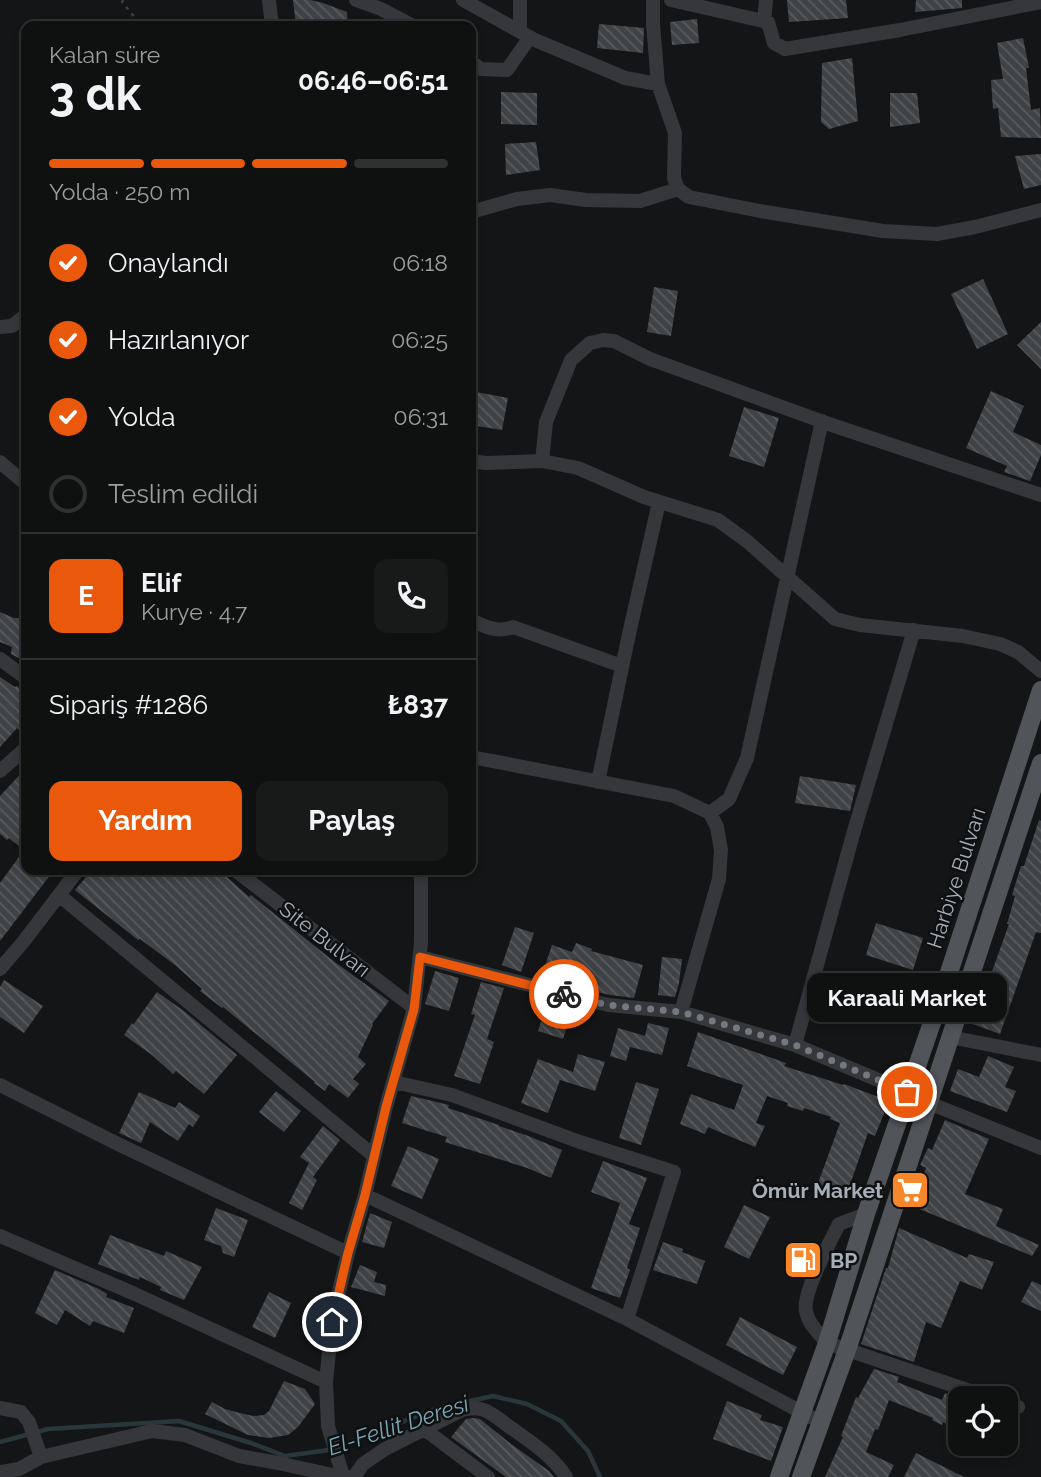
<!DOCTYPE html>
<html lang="tr">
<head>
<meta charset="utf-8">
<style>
	:root { --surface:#0f1010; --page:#181919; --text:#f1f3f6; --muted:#9b9d9f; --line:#2f3030; --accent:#ea580c }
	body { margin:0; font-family:Raleway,sans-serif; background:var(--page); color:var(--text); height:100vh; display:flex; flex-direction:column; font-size:26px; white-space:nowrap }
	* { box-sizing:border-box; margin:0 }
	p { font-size:23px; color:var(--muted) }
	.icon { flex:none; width:38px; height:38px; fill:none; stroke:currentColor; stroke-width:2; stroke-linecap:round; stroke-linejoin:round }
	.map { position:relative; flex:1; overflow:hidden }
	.panel { position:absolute; left:21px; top:21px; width:455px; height:854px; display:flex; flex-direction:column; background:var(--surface); border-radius:14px; box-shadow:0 4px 10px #0003,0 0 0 2px var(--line) }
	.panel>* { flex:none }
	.buttons { position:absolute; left:948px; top:1386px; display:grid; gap:14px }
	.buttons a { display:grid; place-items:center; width:70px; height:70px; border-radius:14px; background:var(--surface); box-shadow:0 4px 10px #0003,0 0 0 2px var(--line); font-size:35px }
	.pin { position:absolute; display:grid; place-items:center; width:60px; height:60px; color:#fff; margin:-30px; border:4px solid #fff; border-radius:50%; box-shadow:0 2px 7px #0007 }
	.courier { position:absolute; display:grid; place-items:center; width:70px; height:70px; margin:-35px; border:5px solid #ea580c; border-radius:50%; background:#fff; color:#222; box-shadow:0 2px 9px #0007 }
	.bubble { position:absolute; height:49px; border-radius:14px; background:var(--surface); box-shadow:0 4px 10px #0003,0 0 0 2px var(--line); font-size:23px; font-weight:700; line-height:49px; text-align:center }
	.summary em { font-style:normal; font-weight:700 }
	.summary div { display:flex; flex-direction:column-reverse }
	.summary { display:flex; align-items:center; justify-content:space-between; height:119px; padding:0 28px }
	h1 { font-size:46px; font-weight:700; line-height:52px }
	.bar { display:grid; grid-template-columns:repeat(4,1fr); gap:10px 7px; align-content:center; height:84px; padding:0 28px }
	.bar i { height:9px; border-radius:5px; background:var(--line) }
	.bar .active { background:var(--accent) }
	.bar p { grid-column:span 4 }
	.line { display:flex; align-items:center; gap:18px; padding:0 28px; border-top:2px solid var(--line) }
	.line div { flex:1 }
	.round { display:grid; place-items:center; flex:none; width:74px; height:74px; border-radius:14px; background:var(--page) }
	ol { padding:0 28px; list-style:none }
	li { display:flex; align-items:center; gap:21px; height:77px }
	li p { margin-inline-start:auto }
	li .icon { padding:7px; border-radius:50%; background:var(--accent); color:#fff; stroke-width:4 }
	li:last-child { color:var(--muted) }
	li i { width:38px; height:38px; border:4px solid var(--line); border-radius:50% }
	.action { display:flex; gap:14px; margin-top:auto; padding:14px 28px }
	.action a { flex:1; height:80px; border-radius:14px; background:var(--accent); color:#fff; font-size:28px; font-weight:700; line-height:80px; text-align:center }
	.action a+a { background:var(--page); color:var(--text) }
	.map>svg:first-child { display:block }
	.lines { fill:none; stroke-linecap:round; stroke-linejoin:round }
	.stream { stroke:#2a373a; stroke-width:4.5 }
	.building { fill:url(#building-back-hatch) }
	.path { stroke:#3b3f42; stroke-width:2.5; stroke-dasharray:3.5 5; stroke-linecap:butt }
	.minor { stroke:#35373b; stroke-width:14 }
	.major { stroke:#51555a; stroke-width:18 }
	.done { stroke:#73797f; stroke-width:7; stroke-dasharray:0 12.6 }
	.route { stroke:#ea580c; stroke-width:9 }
	.labels { text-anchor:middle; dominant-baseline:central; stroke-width:5; stroke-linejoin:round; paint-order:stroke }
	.street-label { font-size:21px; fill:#a6afb7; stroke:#0f1011 }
	.poi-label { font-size:21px; font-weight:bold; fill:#a6afb7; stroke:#0f1011; text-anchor:end }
	.water-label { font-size:23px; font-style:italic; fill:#7ba5b3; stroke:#0f1011 }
</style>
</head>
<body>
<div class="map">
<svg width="1041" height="1477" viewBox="0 0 1041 1477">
	<defs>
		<pattern id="building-back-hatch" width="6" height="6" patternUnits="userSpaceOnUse" patternTransform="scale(1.75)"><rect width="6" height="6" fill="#404346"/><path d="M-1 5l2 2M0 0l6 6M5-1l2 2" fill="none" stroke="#595c5e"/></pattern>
	</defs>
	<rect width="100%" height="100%" fill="#141516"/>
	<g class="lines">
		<path class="stream" d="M0,1442L48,1429L179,1421L251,1443L285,1456L329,1450L438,1408L493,1396L527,1404L561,1421L588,1451L600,1477"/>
	</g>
	<path class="building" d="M293,0H310L323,3L347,12L348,26H296Z
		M787,0H846L848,18L789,22Z
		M916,0H962V8L915,12Z
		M697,19L699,43L672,45L670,22Z
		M599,24L644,28L643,53L597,48Z
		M1023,38L1029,68H1026L1031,110L1040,108L1041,138L1001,137L998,108L993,109L991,80L1003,79L997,43Z
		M852,58L858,121L829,129L821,122L822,63Z
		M501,92L537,93V125L501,124Z
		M890,93H917L920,123L890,127Z
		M536,142L540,170L506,175L505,144Z
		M1041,154V185L1024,189L1015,156Z
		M983,279L1008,334L977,349L951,294Z
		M654,287L678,291L671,336L647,332Z
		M1041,322V369L1017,345Z
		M471,391L508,398L502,430L471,425Z
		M991,391L1024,406L1013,432L1041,445V455L1030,481L1004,472L1007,466L966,448Z
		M744,407L779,418L764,467L729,456Z
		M0,612L14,618H26V662L11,654L12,647L0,642Z
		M0,677L15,687L17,686L26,695V724L20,731L17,728L0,747Z
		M26,768V870H54L0,941V883L24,850L9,838L7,840L0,834V796Z
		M800,776L856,785L850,811L795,803Z
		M1039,820L1041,821V933L1036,932L1000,1034L970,1023L985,979L989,980L1009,924H1007L1015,896L1012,895L1021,866H1024Z
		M92,870H219L249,897L251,895L336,963L389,1001L372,1024L373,1025L358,1057L366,1064L353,1079L359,1084L348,1098L329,1084L325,1091L314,1083L315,1082L223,1007L222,1008L200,991L202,989L175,965L140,939L138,940L75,890Z
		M876,923L923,938L913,970L866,955Z
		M515,927L534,933L521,972L502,965Z
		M576,943L592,949L591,951L643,965L634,998L610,995L551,981L552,978L542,975L552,945L572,952Z
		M662,957L682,959L679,983L675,997L658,995Z
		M435,971L459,978L449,1011L425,1004Z
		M4,980L43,1006L24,1033L0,1017V987Z
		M481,982L504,988L487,1039L494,1042L480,1084L454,1076L475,1015L471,1014Z
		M157,992L184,1011L237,1055L204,1094L176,1071L173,1074L152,1055L124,1035L132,1023L133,1025Z
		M544,999L565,1004L559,1021L568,1023L563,1039L538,1031L544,1012L540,1010Z
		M648,1023L669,1028L662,1055L630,1047L626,1061L610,1056L618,1028L645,1036Z
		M698,1032L786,1063L784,1066L843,1085L844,1084L889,1101L875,1136L868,1133L846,1196L817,1186L840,1123L830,1119L831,1117L804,1108L803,1111L787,1106L788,1103L767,1096L756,1123L765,1126L755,1147L708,1127L705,1134L680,1124L691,1094L734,1110L743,1085L687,1066Z
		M578,1054L605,1062L595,1091L560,1080L548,1113L521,1103L538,1059L573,1072Z
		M988,1056L1014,1067L1005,1087L1016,1091L1007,1112L950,1091L958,1069L979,1077Z
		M636,1082L659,1089L641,1145L619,1138Z
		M276,1091L301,1111L284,1132L259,1112Z
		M139,1092L175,1108L179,1102L200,1116L193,1127L189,1124L178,1141L150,1122L141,1143L119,1133Z
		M411,1096L449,1105L448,1108L499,1125V1126L531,1137L562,1150L551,1178L527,1168L445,1142L447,1137L402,1123Z
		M945,1120L989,1139L965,1194L1003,1209L996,1226L1039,1245L1032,1256L910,1205L926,1168L920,1165L928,1148L932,1150Z
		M323,1126L340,1140L313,1177L317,1180L302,1210L289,1203L309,1163L300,1157Z
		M408,1146L439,1159L422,1199L391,1186Z
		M603,1161L647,1178L629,1224L640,1228L627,1268L630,1270L620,1298L591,1288L620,1203L591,1192Z
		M744,1205L770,1217L749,1259L724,1247Z
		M216,1208L248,1220L234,1257L223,1253L221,1246L204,1240Z
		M370,1213L392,1222L384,1248L362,1242Z
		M899,1228L967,1258L969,1254L994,1262L982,1290L960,1281L941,1328L926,1322L914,1362L861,1344L886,1268H888Z
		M110,1235L164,1256L166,1251L202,1267L184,1300L160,1290L161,1287L140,1277L139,1280L98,1264Z
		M663,1242L683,1249L682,1252L705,1261L697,1284L653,1270Z
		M360,1265L377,1272L374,1282L386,1285L385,1296L351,1287Z
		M55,1270L99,1289L107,1294L106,1297L134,1308L124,1333L93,1321L90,1326L65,1310L57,1325L35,1313Z
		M1032,1281L1041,1285V1311L1021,1302Z
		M269,1292L291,1303L275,1338L252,1327Z
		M740,1317L797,1347L783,1375L726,1345Z
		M874,1369L899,1377L897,1382L942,1400L945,1393L961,1398V1422L957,1429L943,1422L942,1425L932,1420L933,1418L889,1400L878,1430L875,1429L866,1452L894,1465L888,1477H825L843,1437L841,1436L856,1397L858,1398Z
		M284,1381L305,1389L315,1404L298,1427L288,1435L269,1438L248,1435L205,1414L212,1402L225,1409L240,1413L253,1416L264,1415L269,1411Z
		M727,1401L762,1415L760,1420L783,1427L771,1461L713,1439Z
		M473,1418L480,1419L511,1444L549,1471L554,1477H506L451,1437L466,1419Z
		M916,1453L964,1477H904Z"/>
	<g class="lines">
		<path class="path" d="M123,0L122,2L142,26"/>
		<path class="minor" d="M269,0L272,26
			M356,0L381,9L413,26
			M463,0L535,40L625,78L658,84
			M653,0V24L658,84L675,133L674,178L678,189L689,197L760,211L883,231L937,234L975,227L1041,210
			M671,0L768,22L774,43L785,49L900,30L1041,2
			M764,22L766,0
			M520,31V0
			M471,62L481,69L507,70L530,37
			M471,212L517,199L550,195L586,200L640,201L678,189
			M0,327L12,326L26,315
			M471,461L486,463L542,461L578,468L644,497L718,520L748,542L835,619L860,625L963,636L1000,644L1018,652L1041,671
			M542,461L546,422L571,360L590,343L603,340L614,341L650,359L829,424L1041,495
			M0,462L26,484
			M471,620C485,627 498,633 513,627L622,666
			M0,659L26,678
			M471,757L674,796L710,813L717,827L721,850L719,879L681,1012
			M0,771L26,748
			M598,782L629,634L659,502
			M710,813L729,799L747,758L822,421
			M235,870L414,1008
			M59,895L374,1156
			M420,957L608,1005L681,1012L795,1045L907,1092
			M0,969L24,941L78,870
			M950,1037L1041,1055
			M795,1045L854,831L914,630
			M394,1082L452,1095L580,1142L674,1172L627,1319
			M0,1085L122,1146L348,1253
			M929,1103L1041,1148
			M365,1195L627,1319L820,1422
			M866,1214L839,1224C830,1242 802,1293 806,1311C808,1324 819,1333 827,1343L991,1398
			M0,1236L135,1294L326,1382
			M1006,1403L1018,1407
			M0,1408L21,1412L29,1422L41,1457
			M424,1429L488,1477
			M0,1472L19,1469L41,1457L152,1431L185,1435L239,1456L278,1463L342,1477
			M348,1477L343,1476L328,1426L326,1382L332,1322L348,1253L365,1195L386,1107L414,1008L421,943V870
			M354,1477L363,1464L385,1449L462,1410C469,1408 476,1407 484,1410C492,1413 500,1420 507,1425C528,1440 552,1455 566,1477"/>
		<path class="major" d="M779,1477L827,1343L866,1214L946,982L1041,690
			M801,1477L847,1350L1041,763"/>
	</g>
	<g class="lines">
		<path class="done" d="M564,994L608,1005L681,1012L795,1045L907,1092"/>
		<path class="route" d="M332,1322L348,1253L365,1195L386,1107L414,1009L420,957L564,994"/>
	</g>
	<defs>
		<g id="supermarket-square" transform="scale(2.0125)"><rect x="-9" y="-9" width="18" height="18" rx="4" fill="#f8872b" stroke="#0f1011"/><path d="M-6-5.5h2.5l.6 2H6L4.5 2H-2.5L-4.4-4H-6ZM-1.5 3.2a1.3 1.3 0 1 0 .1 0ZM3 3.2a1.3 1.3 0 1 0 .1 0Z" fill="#fff"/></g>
		<g id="fuel-square" transform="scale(2.0125)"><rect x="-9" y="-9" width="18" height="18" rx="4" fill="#f8872b" stroke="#0f1011"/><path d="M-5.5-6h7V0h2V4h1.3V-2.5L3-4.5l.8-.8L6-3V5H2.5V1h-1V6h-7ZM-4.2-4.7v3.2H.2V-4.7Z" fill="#fff"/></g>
	</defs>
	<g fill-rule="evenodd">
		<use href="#supermarket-square" x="910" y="1190"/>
		<use href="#fuel-square" x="803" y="1260"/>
	</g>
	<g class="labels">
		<g class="street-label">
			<text transform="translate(956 878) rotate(-72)">Harbiye Bulvarı</text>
			<text transform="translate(325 939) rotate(38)">Site Bulvarı</text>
		</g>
		<g class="poi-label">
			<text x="883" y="1190">Ömür Market</text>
			<text x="830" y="1260" text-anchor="start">BP</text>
		</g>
		<g class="water-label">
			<text transform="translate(398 1425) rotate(-18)">El-Fellit Deresi</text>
		</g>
	</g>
</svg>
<div class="buttons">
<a><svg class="icon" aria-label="locate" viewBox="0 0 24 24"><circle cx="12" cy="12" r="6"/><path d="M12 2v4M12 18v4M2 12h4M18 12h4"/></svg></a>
</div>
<div class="pin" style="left:907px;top:1092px;background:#ea580c"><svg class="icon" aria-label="bag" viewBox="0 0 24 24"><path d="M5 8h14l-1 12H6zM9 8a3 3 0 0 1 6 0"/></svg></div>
<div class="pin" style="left:332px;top:1322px;background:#1f2937"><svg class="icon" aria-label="home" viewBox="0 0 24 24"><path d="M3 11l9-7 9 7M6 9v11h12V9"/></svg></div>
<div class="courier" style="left:564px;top:994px"><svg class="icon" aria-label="bike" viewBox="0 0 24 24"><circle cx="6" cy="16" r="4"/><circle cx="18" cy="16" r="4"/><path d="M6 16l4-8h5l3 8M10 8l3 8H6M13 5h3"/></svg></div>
<div class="bubble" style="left:807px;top:973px;width:200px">Karaali Market</div>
<section class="panel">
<div class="summary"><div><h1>3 dk</h1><p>Kalan süre</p></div><em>06:46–06:51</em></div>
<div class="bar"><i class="active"></i><i class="active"></i><i class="active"></i><i></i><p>Yolda · 250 m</p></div>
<ol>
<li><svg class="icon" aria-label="check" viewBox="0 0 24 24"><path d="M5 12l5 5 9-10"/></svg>Onaylandı<p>06:18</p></li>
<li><svg class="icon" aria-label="check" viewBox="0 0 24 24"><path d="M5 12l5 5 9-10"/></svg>Hazırlanıyor<p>06:25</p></li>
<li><svg class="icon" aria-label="check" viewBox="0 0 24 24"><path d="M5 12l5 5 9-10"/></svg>Yolda<p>06:31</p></li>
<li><i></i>Teslim edildi</li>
</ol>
<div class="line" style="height:126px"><b class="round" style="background:var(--accent);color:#fff">E</b><div><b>Elif</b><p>Kurye · 4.7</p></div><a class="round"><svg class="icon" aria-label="phone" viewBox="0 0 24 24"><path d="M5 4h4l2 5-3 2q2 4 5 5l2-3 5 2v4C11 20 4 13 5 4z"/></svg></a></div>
<div class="line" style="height:91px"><div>Sipariş #1286</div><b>₺837</b></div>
<div class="action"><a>Yardım</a><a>Paylaş</a></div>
</section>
</div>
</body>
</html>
